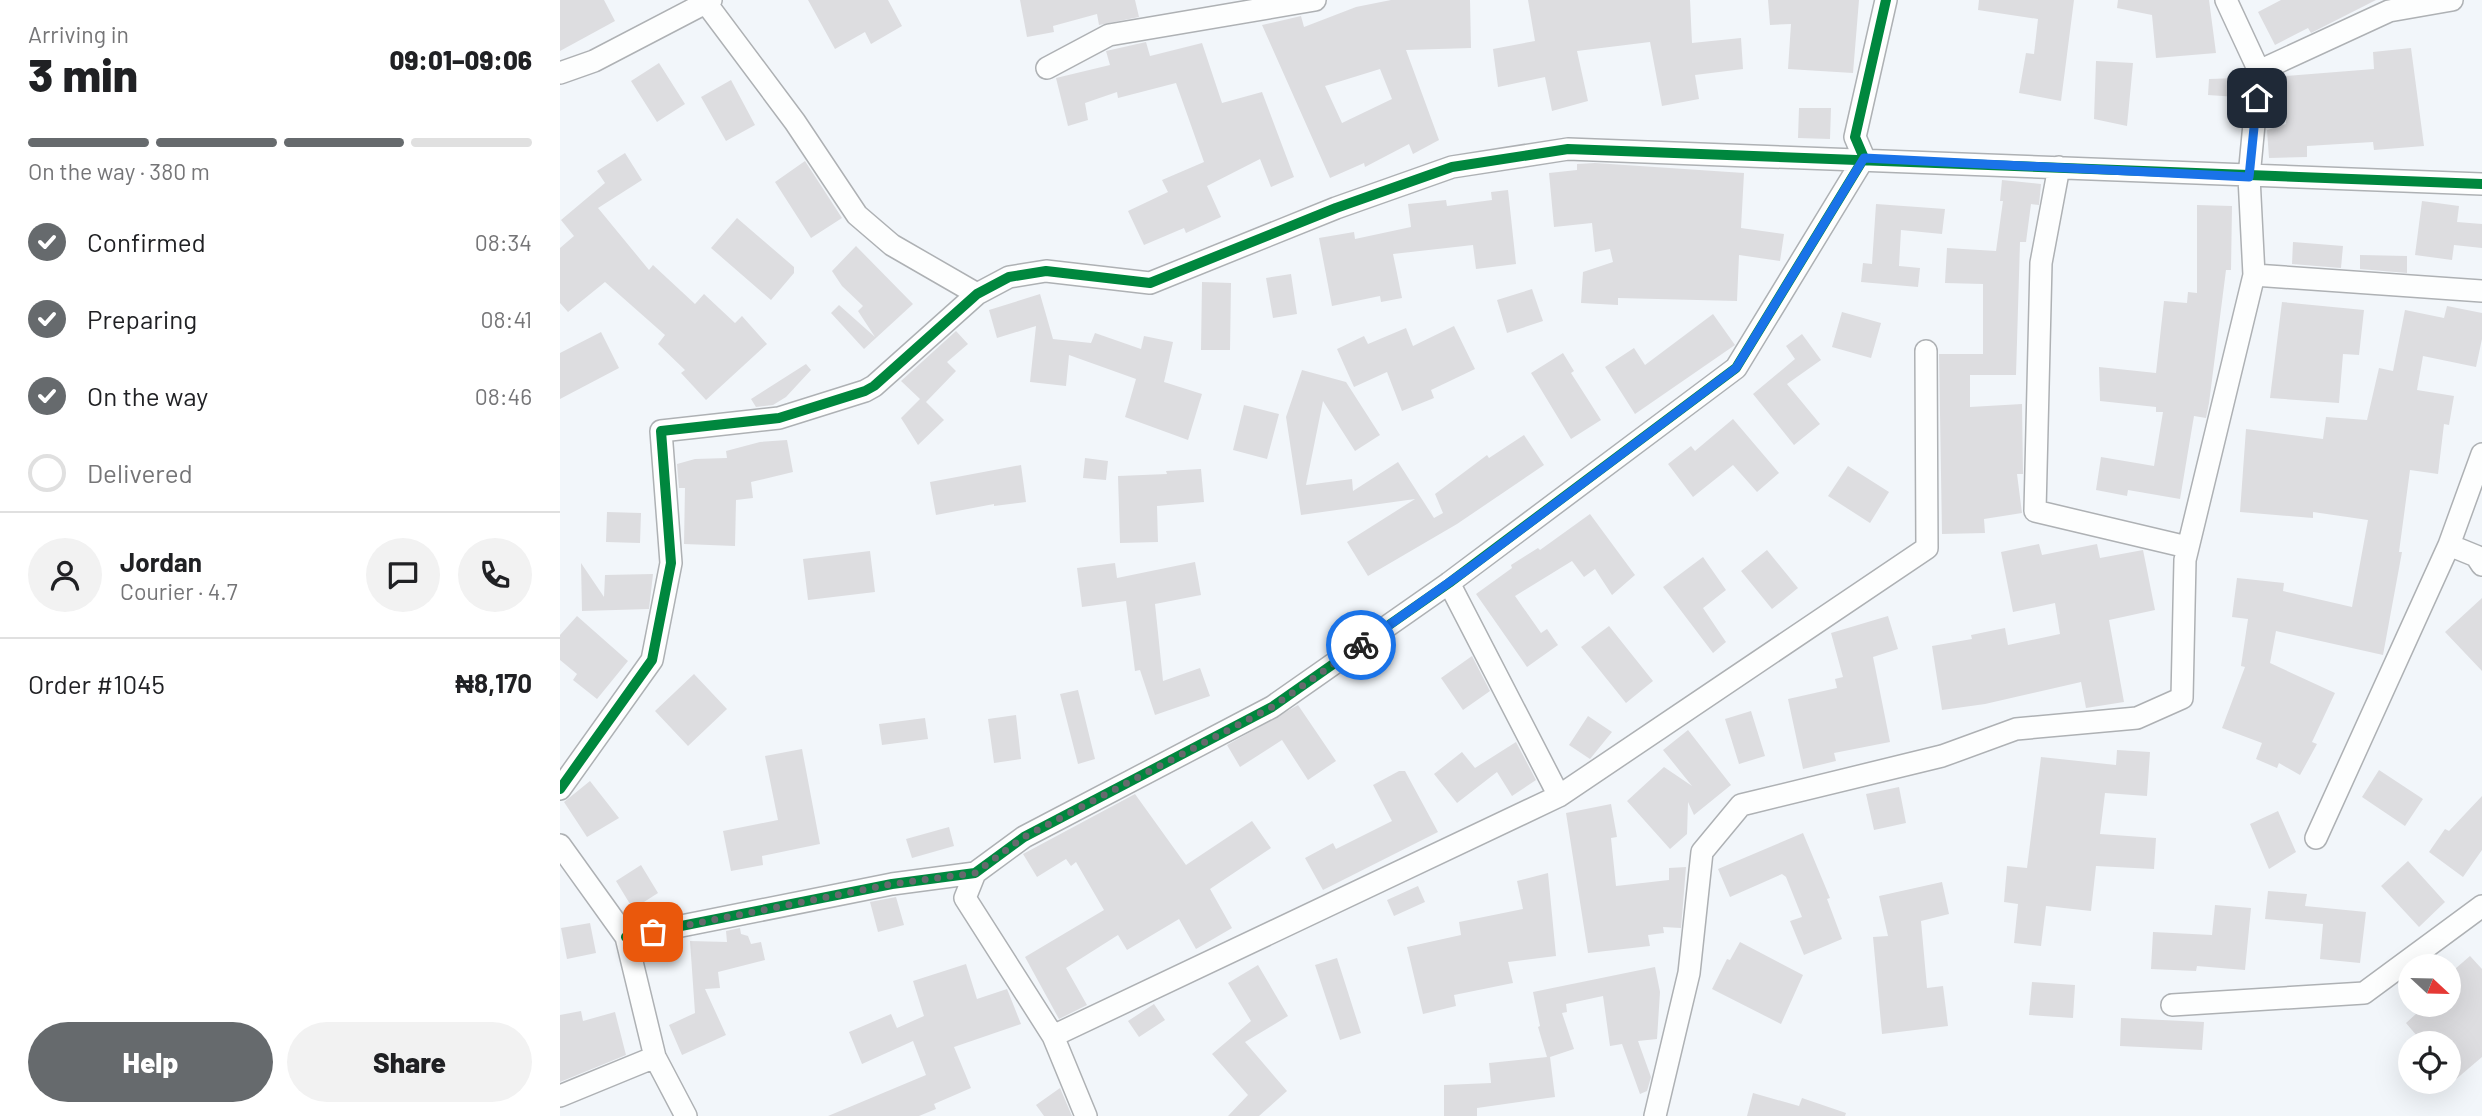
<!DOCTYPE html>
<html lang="en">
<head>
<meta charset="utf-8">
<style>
	:root { --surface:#fff; --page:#f2f2f2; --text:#202124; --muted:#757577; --line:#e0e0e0; --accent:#666a6d }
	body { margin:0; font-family:Barlow,sans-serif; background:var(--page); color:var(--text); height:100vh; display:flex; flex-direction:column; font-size:26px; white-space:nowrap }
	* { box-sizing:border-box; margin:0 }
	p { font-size:23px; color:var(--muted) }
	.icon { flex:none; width:38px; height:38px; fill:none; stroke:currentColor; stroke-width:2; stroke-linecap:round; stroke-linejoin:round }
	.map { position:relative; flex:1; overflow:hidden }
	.panel { display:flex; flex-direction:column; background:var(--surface); width:560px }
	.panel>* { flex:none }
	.needle { width:46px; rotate:112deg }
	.fabs { position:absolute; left:1838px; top:954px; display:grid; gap:14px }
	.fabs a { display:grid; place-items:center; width:63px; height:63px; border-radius:50%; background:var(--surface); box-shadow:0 7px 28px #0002; font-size:35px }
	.pin { position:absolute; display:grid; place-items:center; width:60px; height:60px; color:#fff; margin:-30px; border-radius:14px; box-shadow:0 4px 10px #0006 }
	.courier { position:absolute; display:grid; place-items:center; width:70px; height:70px; margin:-35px; border:5px solid #1a73e8; border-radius:50%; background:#fff; color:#222; box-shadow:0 2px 9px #0007 }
	.summary em { font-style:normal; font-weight:800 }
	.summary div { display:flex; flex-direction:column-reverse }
	.summary { display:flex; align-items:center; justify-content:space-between; height:119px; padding:0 28px }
	h1 { font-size:46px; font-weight:800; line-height:52px }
	.bar { display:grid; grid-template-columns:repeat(4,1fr); gap:10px 7px; align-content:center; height:84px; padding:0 28px }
	.bar i { height:9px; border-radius:5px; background:var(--line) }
	.bar .current { background:var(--accent) }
	.bar p { grid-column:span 4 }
	.line { display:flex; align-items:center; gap:18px; padding:0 28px; border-top:2px solid var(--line) }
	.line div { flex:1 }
	.round { display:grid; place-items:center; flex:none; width:74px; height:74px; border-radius:37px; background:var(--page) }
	ol { padding:0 28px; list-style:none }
	li { display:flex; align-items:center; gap:21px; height:77px }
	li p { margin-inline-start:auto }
	li .icon { padding:7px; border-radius:50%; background:var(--accent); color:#fff; stroke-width:4 }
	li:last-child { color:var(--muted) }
	li i { width:38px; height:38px; border:4px solid var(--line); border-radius:50% }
	.button { display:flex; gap:14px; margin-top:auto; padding:14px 28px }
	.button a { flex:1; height:80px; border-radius:42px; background:var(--accent); color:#fff; font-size:28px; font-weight:800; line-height:80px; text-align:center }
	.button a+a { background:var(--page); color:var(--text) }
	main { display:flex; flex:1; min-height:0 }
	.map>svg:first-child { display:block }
	.building { fill:#dddde0; fill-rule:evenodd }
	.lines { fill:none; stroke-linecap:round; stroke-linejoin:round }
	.street-casing { stroke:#aeb1b4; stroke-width:24 }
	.street { stroke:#fdfefe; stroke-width:21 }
	.cycleway-casing { stroke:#fff; stroke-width:15 }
	.cycleway { stroke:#00873e; stroke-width:10 }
	.done { stroke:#666a6d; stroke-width:7; stroke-dasharray:0 12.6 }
	.route { stroke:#1a73e8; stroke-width:9 }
</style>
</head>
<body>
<main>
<section class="panel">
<div class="summary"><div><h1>3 min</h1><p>Arriving in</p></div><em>09:01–09:06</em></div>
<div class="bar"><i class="current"></i><i class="current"></i><i class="current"></i><i></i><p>On the way · 380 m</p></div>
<ol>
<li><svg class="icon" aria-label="check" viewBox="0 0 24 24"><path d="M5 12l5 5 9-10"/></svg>Confirmed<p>08:34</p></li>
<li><svg class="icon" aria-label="check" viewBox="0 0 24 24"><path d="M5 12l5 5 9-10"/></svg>Preparing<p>08:41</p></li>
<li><svg class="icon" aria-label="check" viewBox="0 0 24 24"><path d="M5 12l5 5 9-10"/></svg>On the way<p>08:46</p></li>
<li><i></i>Delivered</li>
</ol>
<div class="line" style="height:126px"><a class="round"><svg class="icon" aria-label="person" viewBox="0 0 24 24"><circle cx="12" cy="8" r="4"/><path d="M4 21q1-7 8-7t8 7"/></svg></a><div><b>Jordan</b><p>Courier · 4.7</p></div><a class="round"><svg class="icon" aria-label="chat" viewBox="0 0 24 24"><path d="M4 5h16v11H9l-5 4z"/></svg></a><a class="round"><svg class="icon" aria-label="phone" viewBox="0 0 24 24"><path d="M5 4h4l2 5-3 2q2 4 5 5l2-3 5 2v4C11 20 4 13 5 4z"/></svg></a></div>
<div class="line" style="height:91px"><div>Order #1045</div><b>₦8,170</b></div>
<div class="button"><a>Help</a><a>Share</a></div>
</section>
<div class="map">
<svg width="1922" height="1116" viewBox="0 0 1922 1116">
	<rect width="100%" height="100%" fill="#f2f6fa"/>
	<path class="building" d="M0,0H44L55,21L0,51Z
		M248,0H328L342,26L311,44L305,32L275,49Z
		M460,0H575L579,17L539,25L537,14L493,26L494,32L467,37Z
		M831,0H910L911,48L846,50L879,140L853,154L849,144L805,167L804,163L770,178L702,25L741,16L744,27L796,7ZM820,69L832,99L782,123L765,86Z
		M968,0H1130L1132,43L1181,38L1183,69L1135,75L1139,99L1102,106L1090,42L1017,51L1028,101L992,111L985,77L938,87L933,49L975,41Z
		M1208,0H1299L1293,73L1228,69L1231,24L1210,25Z
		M1419,0H1514L1501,101L1459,93L1466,53L1474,54L1478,19L1418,10Z
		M1558,0H1649L1656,53L1596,58L1592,15L1557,8Z
		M1721,0H1816L1751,33L1748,28L1715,45L1698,12Z
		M586,42L590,56L642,43L662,103L702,92L734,177L711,187L700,159L647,186L661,217L626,233L624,228L584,245L568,211L608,192L602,180L644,162L616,83L558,98L557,92L525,103L528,120L508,126L496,78L550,65L546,51Z
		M1851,48L1864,146L1814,150L1813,142L1747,146V157L1709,158L1707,130L1726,124V76L1814,69L1813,52Z
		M1536,61L1573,63L1567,126L1534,119Z
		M99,63L125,104L97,122L71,81Z
		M1679,78L1677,97L1648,95L1649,79Z
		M171,80L195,125L166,141L141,97Z
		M1239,108H1271L1270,139L1238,138Z
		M65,153L82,180L38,208L89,270L93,265L135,304L144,294L175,323L182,316L207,344L146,400L121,373L125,370L98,344L105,335L45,282L8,312L0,303V248L14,236L1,220L45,183L37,171Z
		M245,161L282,218L251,238L215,182Z
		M1035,163L1184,173L1181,228L1224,234L1220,261L1179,255L1177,301L1058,298V305L1021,303L1023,272L1053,262L1050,249L1035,252L1032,223L994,227L989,173L1017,170V164Z
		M1442,180L1481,184L1479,205L1471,204L1466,242H1460L1456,375H1410V407L1462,404L1463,474H1457L1462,513L1424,519L1425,533L1382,534L1379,354H1423V284L1385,283L1387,248L1436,251L1443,201H1440Z
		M948,190L956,264L916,269L913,245L833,254L842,298L821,302L820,296L772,306L759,238L794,232L795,239L851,227L848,204L886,200L887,206L932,200L931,192Z
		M1862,201L1899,206L1897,222L1922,224V248L1894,245L1892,260L1855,255Z
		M1316,204L1385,209L1382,234L1341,230L1339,266L1360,268L1358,287L1301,282L1303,263L1312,264Z
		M1637,205L1672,206L1671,270H1666L1649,403L1646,418L1634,416L1620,499L1568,490L1567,496L1536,490L1541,457L1594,466L1603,412H1596V407L1540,401L1539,367L1596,373L1604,301L1627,303L1628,292L1637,293Z
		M177,218L234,267V273L211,300L151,248Z
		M1733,242L1783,246L1781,268L1732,264Z
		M296,246L353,304L304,349L271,313L279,305L315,337L298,311L303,306L282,286L272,271Z
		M1800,255L1847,256V273L1800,269Z
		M731,274L737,314L713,318L706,278Z
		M642,282L671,283L670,350H641Z
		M972,289L983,321L947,333L937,300Z
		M480,294L493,339L531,343L535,333L581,349L584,336L613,342L604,382L642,394L628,440L565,417L576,379L509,355L506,386L470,382L476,326L437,338L429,310Z
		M1722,302L1804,310L1799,355L1783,354L1779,403L1710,398Z
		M1887,306L1922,313V339L1916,367L1863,356L1857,390L1894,396L1889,425L1884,424L1878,474L1850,470L1839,552H1842L1823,655L1716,631L1710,663L1775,693L1752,742L1757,744L1740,775L1719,763L1717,768L1696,759L1702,743L1662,728L1685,667L1681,666L1688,619L1672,617L1677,578L1724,583L1723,591L1792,607L1808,520L1753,512V518L1680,512L1686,429L1763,439L1766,417L1807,420L1819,368L1833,371L1845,310L1884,318Z
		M1282,312L1321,323L1311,358L1272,347Z
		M1153,314L1175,345L1075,414L1045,367L1074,348L1085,365Z
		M894,326L915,369L871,390L874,398L842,411L827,372L794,387L777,349L804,336L808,344L846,328L853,346Z
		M396,331L408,344L387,362L396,371L366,402L384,420L358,445L341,418L360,399L341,381Z
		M41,332L59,368L0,399V353Z
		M1242,334L1261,360L1227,384L1260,424L1234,445L1193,394L1235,359L1226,346Z
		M1003,353L1014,371L1011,373L1041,420L1011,439L971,373Z
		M246,364L251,370L226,397L213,405L196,407L191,399Z
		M742,370L786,382L820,435L795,451L763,401L746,485L792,479L793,491L838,462L874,518L883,513L875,494L927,455L929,458L964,435L984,465L897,524L808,576L787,542L855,499L741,515L726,417Z
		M684,405L719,414L707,459L673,450Z
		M1173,419L1219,473L1197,492L1173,465L1133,497L1108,464L1131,446L1135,451Z
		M227,440L233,472L191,482L193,498L176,500L175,546L124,544L125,488H119L117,464L135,459L167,458L166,451L200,442Z
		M525,458L548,461L546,480L523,478Z
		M461,465L466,502L434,506V504L376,515L370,482Z
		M1288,466L1329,492L1310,523L1268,496Z
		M641,469L644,502L597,506L598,542L560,543L558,476L607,474L606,471Z
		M47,512L81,513L80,543L46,542Z
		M1030,514L1075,575L1052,595L1035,569L1024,577L1012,561L955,596L981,633L987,629L998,645L967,667L916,594L952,568L951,565L978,548L980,550Z
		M1479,544L1482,555L1537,544L1540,558L1583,550L1595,610L1549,620L1564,702L1526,708L1521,682L1425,704L1382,710L1372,646L1412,639L1411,635L1445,628L1448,645L1500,634L1495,603L1453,612L1441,552Z
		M1207,550L1238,588L1212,609L1181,571Z
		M310,551L315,592L248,600L243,559Z
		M1143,557L1166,590L1143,608L1166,642L1153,653L1103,587Z
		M635,562L641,595L595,604L603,681L640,668L650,696L595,715L580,670L575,671L566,601L522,607L517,568L555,563L557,578Z
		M21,563L44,597L45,575L93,574L89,609L22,611Z
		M1922,598V671L1885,632Z
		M17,616L68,661L37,699L13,680L17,674L0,660V635Z
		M1328,616L1338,649L1313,657L1330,742L1274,753L1276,761L1243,769L1228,699L1277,688L1275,679L1283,677L1271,633Z
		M1049,626L1093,681L1066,703L1021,647Z
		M912,656L930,691L903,710L881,678Z
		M134,674L167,709L128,746L95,711Z
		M518,690L535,759L518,764L500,694Z
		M738,705L776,761L748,780L722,740L680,767L667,745Z
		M1191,711L1205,756L1179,764L1165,719Z
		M456,715L461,759L434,763L428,719Z
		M1028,716L1052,732L1030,759L1009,745Z
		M365,718L368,739L322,745L319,724Z
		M1128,730L1171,785L1134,815L1128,802L1127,834L1110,849L1067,801L1104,767L1132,786L1103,750Z
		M956,742L976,780L952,796L937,772L897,803L874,774L902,752L915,768Z
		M242,749L260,844L202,856L203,865L171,871L163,831L218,820L205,756Z
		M1557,750L1590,752L1587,796L1545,793L1540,834L1596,838L1594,869L1536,866L1531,911L1486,906L1481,946L1454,943L1458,904L1444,902L1447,866L1467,868L1481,757L1556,765Z
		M1819,770L1863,799L1845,826L1802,797Z
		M839,771H845L878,832L763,890L745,858L773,843L776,849L832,821L813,785Z
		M30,781L59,818L27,837L4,802Z
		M1339,787L1346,823L1314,830L1306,794Z
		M575,794L626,865L692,821L711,848L650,889L672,928L636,949L619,919L567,950L558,935L506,968L527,1005L499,1019L465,957L544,910L516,862L511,866L506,859L477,877L463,854Z
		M1922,796V850L1903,877L1869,852L1885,829L1889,831Z
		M1051,804L1057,837L1051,838L1056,886L1109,880V868L1126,867L1121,928L1103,927L1104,933L1088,935L1090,946L1028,953L1006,813Z
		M1718,811L1736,852L1709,869L1690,824Z
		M389,827L394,846L352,858L346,839Z
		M1243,833L1270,898L1267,899L1282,939L1244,955L1230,921L1242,917L1226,877L1222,874L1170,897L1158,869Z
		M1848,861L1885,902L1859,927L1821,886Z
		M81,865L98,893L73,909L56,881Z
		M988,873L996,956L948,962L953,983L894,995L896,1006L863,1014L847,947L901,935L899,922L963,909L957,881Z
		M1382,882L1389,914L1361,921L1367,988L1383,986L1388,1026L1322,1034L1313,937L1328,936L1319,896Z
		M858,886L865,902L834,916L827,900Z
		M1708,891L1747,894L1745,906L1806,912L1800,963L1760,959L1763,924L1705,919Z
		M336,897L344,925L318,932L310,902Z
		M1655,905L1691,908L1685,970L1637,966L1636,971L1591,969L1593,932L1652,935Z
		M30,923L36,953L7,959L1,928Z
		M180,928L181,934L188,936L191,944L201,942L205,960L158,972L160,988L145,989L166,1035L122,1055L109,1025L135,1013L130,941L167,942L166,931Z
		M1180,942L1243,975L1221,1024L1152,989L1167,959L1170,960Z
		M1910,956L1922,969V1057L1888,1086V1043H1863L1846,1023L1867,1004H1888V975Z
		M777,958L801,1033L780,1040L755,965Z
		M406,964L417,999L447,989L461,1024L394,1047L411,1088L374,1104L376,1109L359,1116H268L366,1075L353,1041L302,1064L289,1032L331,1014L337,1028L364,1016L353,981Z
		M698,965L728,1016L685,1042L727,1091L699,1116H668L688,1095L652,1054L691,1021L668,983Z
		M1095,967L1100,992L1097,1039L1078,1041L1091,1077L1087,1091L1080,1094L1062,1044L1050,1046L1043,996L1006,1004L1007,1012L1002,1013L1014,1049L990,1057L995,1097L917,1108V1116H884V1085L931,1083L929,1063L987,1057L978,1027L980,1026L973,992Z
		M1472,982L1515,985L1513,1018L1469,1015Z
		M594,1004L605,1020L579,1037L568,1021Z
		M21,1011L23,1021L55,1012L66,1055L0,1082V1015Z
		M1561,1018L1644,1022L1642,1050L1560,1046Z
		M500,1088L512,1116H484L476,1105Z
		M1193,1093L1239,1106L1242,1098L1286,1113L1285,1116H1187Z"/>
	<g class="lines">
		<g class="street-casing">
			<path id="street" d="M146,3L235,122L297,215L332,245L417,294
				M487,68L549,35L755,0
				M1699,71L1829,11L1892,0
				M0,73L34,61L151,0
				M1499,167L1481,263L1475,511L1627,547
				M1694,275L1922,291
				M1889,545L1916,556L1922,565
				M889,583L999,796
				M0,789L92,660L111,563L101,431L219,418L305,391L314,386L417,294L449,277L486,271L590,283L776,208L892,167L1008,149L1922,184
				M1756,838L1889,545L1922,454
				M0,845L66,937L95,1057L126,1116
				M415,873L405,898L493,1036L526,1116
				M66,937L332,884L415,873L464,837L712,707L889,583L1176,368L1304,158L1295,137L1326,0
				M1612,1005L1804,993L1922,906
				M493,1036L999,796L1367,548L1366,351
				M0,1096L95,1057
				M1095,1116L1129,973L1142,852L1181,805L1382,756L1456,729L1577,718L1622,698L1625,560L1694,275L1689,177L1699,71L1666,0"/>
		</g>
		<use href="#street" class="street"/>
		<g class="cycleway-casing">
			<path id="cycleway" d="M0,789L92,660L111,563L101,431L219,418L305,391L314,386L417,294L449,277L486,271L590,283L776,208L892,167L1008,149L1922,184
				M66,937L332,884L415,873L464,837L712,707L889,583L1176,368L1304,158L1295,137L1326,0"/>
		</g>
		<use href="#cycleway" class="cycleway"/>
	</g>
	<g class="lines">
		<path class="done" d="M93,932L332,884L415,873L464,837L712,707L801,645"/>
		<path class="route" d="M801,645L911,567L1176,368L1304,158L1689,177L1697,98"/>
	</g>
</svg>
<div class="fabs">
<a><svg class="needle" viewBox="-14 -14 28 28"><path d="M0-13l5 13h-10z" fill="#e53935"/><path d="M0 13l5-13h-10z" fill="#757577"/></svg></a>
<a><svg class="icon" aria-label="locate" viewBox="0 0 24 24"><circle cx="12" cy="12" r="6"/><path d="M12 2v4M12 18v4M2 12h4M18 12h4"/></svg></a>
</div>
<div class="pin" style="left:93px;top:932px;background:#ea580c"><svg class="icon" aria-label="bag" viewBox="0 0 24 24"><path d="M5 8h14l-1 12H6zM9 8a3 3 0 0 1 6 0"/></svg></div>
<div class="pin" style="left:1697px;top:98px;background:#1f2937"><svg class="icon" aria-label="home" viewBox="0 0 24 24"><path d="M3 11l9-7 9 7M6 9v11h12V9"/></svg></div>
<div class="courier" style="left:801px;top:645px"><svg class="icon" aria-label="bike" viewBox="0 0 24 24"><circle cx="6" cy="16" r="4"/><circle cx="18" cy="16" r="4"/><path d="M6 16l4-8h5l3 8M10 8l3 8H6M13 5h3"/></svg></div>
</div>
</main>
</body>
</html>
